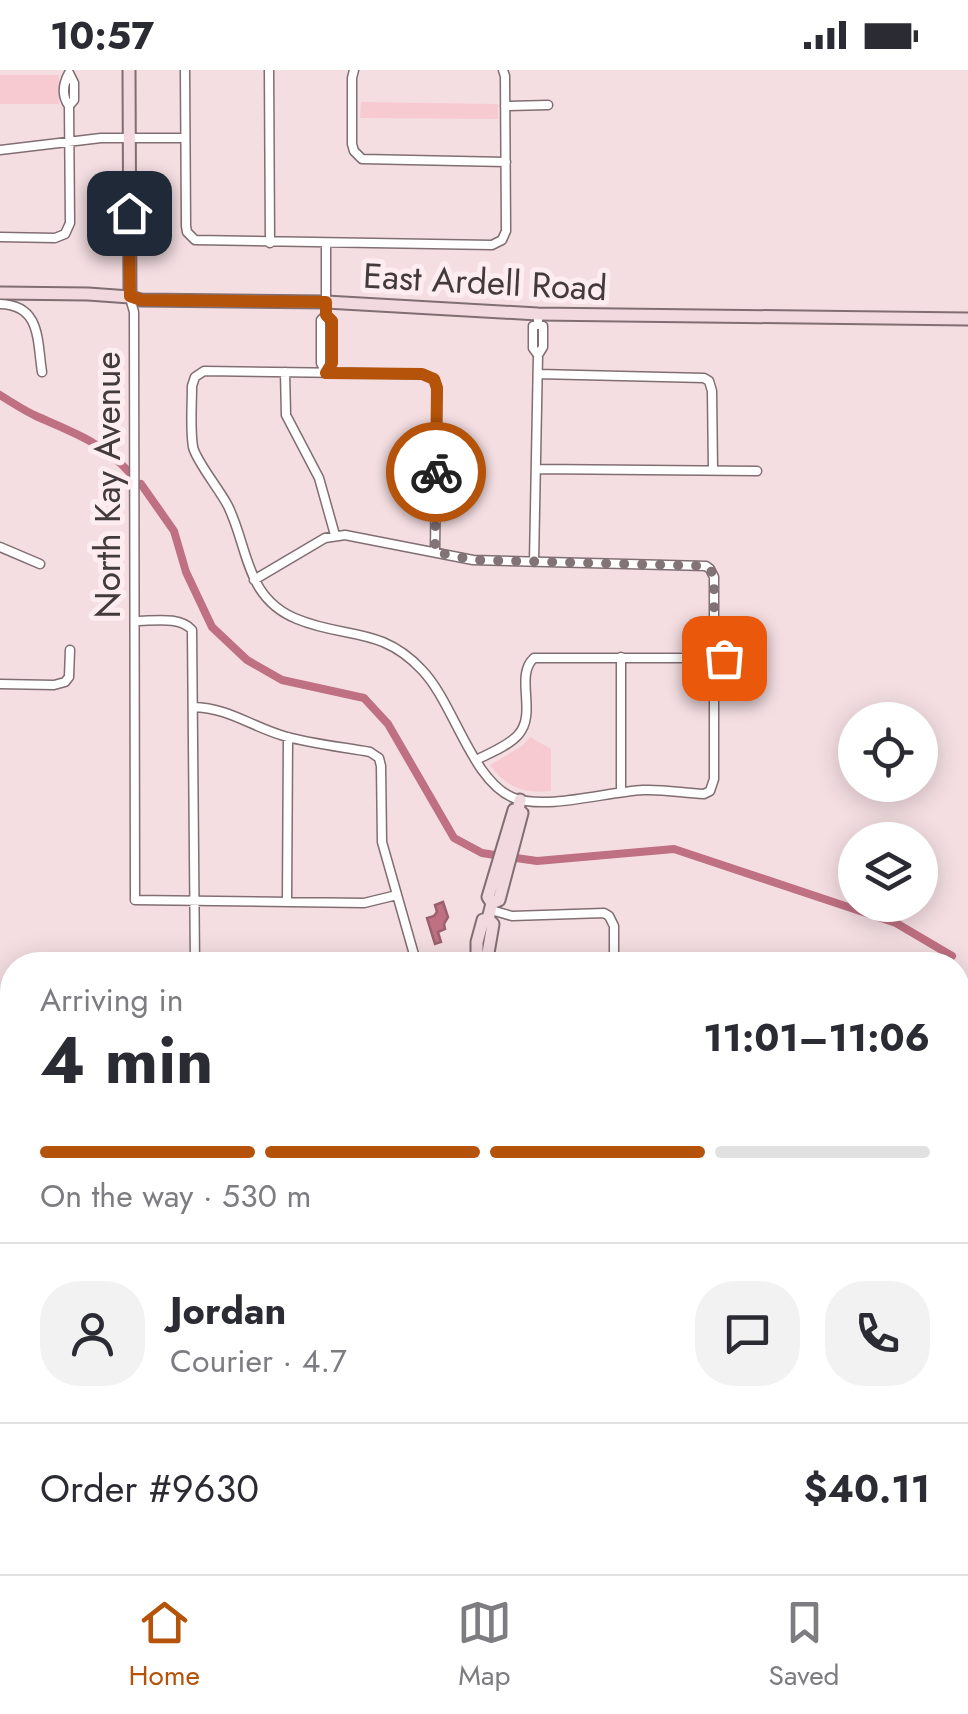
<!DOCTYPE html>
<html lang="en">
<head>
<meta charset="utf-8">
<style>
	:root { --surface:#fff; --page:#f2f2f3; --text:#2b2b33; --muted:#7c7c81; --line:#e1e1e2; --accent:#b45309 }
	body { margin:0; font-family:Jost,sans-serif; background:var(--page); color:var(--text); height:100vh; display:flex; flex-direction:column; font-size:38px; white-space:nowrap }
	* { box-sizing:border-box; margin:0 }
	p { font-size:32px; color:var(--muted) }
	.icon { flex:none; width:55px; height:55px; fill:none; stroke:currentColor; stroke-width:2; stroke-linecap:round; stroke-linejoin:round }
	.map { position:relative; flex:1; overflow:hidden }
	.panel { position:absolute; left:0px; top:882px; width:970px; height:622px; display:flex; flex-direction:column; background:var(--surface); border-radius:40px 40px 0 0; box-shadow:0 5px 25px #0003 }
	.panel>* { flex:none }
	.buttons { position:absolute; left:838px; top:632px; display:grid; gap:20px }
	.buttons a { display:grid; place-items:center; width:100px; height:100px; border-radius:50%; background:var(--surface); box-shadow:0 5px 25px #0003; font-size:50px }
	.pin { position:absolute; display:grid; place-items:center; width:85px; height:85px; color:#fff; margin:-42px; border-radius:20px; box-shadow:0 5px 15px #0006 }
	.courier { position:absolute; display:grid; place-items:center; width:100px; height:100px; margin:-50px; border:8px solid #b45309; border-radius:50%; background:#fff; color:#222; box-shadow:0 2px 12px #0007 }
	.head em { font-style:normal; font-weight:700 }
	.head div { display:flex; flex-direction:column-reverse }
	.head { display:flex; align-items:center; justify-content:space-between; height:170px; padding:0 40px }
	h1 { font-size:65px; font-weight:700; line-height:75px }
	.bar { display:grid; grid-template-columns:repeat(4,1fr); gap:15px 10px; align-content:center; height:120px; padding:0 40px }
	.bar i { height:12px; border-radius:8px; background:var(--line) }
	.bar .active { background:var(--accent) }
	.bar p { grid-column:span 4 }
	.line { display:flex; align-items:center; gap:25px; padding:0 40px; border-top:2px solid var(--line) }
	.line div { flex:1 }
	.round { display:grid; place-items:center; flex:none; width:105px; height:105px; border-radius:40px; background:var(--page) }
	.status { display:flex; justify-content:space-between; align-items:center; height:70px; padding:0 50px; background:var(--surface); direction:ltr }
	.status svg { height:28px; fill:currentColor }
	.menu { display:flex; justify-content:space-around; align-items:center; height:140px; border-top:2px solid var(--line); background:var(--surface); font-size:28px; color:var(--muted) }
	.menu a { display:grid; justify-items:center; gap:5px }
	.menu .active { color:var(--accent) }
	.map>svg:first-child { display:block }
	.green { fill:#f7cad2 }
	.water { fill:#bf7082; stroke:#9a606d; stroke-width:2.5 }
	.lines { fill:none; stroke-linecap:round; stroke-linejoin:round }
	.canal { stroke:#bf7082; stroke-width:8 }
	.street-casing { stroke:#816e72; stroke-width:11 }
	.secondary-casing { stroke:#816e72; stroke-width:15 }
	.street { stroke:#fff; stroke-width:8 }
	.secondary { stroke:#f2d9df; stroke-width:11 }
	.done { stroke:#817376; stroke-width:10; stroke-dasharray:0 18 }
	.route { stroke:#b45309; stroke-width:12 }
	.labels { text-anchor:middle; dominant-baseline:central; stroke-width:10; stroke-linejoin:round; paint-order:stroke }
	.street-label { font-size:35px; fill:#433a3c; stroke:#feedf0 }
</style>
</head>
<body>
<div class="status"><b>10:57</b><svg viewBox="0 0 49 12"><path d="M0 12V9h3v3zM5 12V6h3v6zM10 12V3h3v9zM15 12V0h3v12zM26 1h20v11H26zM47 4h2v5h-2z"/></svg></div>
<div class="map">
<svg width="968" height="1504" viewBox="0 0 968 1504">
	<rect width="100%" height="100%" fill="#f4dee2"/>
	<path class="green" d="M0,5H59V34H0Z
		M361,32L498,34V49L360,48Z
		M530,667L551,679V721C524,724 506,717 490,695L522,676Z
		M27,1493H89V1504H27Z"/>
	<path class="water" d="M443,832L448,847L444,854L445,859L438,862L441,872L435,874L427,848L434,846L437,842L435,835Z"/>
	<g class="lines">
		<path class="canal" d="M0,325C11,332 22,339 34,345C71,362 101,371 129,402
			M141,414L174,461L186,502L212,557L247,590L282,610L364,628L388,654L454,768L482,783L495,785
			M516,788L537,791L674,779L896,853L952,886"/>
		<g class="street-casing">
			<path id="street" d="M185,0L186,156L187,162L195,170L492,175L502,170L506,161L505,6L503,0
				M269,0L270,173
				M354,0L352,8V74L354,81L362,89L506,92
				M505,36L548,35
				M0,80L101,68H185
				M0,167L55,168L65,164L70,153L69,36L74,30V13L69,3C63,14 61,25 69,36
				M326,173V245
				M130,228L134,242L135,830L364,833L397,825
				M0,234C41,235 37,270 42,302
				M326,245L332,251L331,293L326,303L321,293V250Z
				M538,254L543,256V277L538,285L533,278V256L538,254V244
				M285,302L286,345L319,408L335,465
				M538,304L704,308L709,311L712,321L713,400
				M536,399L757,401
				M0,477L40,494
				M534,492L538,285
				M254,510L325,468L345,465L473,490L706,496L710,499L714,507V709L710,721L704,724C683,723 663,719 643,720C606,722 547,740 514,728C472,712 454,633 422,600C381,556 345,569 297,549C245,528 249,479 228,436C220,420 196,391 193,377C190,358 192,336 192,316L195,307L204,301L422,304L434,309L437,318L435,482
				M136,551C154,551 180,546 192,560L195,895
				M621,587V722
				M0,614L54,615L65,612L69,607L70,580
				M193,637C229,638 250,656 284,666C312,674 342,677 370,682L379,688L381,696L382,772L417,895
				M476,690C490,683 508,676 518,665C538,643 514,606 534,588H759
				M287,832L288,667
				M491,840L512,846L604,843L609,846L614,856V895
				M958,1457H968"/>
		</g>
		<g class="secondary-casing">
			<path id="secondary" d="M129,0L130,227
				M0,223L88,224L130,227L141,230L326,232L538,244L968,249
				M492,833L499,830L522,743L518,740
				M483,894L487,889L493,854L488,849L492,833L488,827L514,740H518L520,730
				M483,895L477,890V872L483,850L488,849
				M0,1084H12
				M958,1090L968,1093
				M120,1504V1492"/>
		</g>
		<use href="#street" class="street"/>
		<use href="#secondary" class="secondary"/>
	</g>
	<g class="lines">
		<path class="done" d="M436,402L435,482L474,490L706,496L710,499L714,507V587L724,588"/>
		<path class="route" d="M129,143L130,226L141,230L326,232V245L332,251V293L326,303L422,304L434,309L437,318L436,402"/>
	</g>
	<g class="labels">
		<g class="street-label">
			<text transform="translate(485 212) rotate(3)">East Ardell Road</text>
			<text transform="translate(108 415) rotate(-90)">North Kay Avenue</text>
		</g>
	</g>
</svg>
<div class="buttons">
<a><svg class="icon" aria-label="locate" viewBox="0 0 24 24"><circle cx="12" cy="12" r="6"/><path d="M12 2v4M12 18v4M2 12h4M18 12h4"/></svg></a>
<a><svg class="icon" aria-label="layers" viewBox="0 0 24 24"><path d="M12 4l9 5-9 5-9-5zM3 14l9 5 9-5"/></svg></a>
</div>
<div class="pin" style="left:724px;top:588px;background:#ea580c"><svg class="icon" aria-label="bag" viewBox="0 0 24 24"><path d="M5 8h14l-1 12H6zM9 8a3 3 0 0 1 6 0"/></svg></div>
<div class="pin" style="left:129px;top:143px;background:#1f2937"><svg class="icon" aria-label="home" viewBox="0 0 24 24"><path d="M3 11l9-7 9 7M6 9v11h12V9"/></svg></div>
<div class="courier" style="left:436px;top:402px"><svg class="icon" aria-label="bike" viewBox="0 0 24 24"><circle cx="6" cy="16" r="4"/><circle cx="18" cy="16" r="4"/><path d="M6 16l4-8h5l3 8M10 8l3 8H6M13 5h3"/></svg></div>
<section class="panel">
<div class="head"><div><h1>4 min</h1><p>Arriving in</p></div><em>11:01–11:06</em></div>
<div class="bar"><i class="active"></i><i class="active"></i><i class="active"></i><i></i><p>On the way · 530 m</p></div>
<div class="line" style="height:180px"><a class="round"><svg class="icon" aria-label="person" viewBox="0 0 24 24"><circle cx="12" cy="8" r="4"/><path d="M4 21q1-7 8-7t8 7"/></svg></a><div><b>Jordan</b><p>Courier · 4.7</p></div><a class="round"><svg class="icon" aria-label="chat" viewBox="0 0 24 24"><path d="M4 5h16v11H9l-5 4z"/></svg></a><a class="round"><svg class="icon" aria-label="phone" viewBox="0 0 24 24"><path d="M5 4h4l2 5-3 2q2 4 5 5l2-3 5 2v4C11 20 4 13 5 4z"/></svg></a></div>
<div class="line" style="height:130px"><div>Order #9630</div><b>$40.11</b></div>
</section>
</div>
<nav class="menu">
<a class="active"><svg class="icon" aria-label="home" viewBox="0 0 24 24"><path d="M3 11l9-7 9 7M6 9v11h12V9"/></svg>Home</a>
<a><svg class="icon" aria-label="map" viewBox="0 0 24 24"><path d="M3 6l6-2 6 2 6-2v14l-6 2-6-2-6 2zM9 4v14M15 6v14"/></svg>Map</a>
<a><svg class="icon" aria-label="saved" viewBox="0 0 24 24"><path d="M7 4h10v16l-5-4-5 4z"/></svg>Saved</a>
</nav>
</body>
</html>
